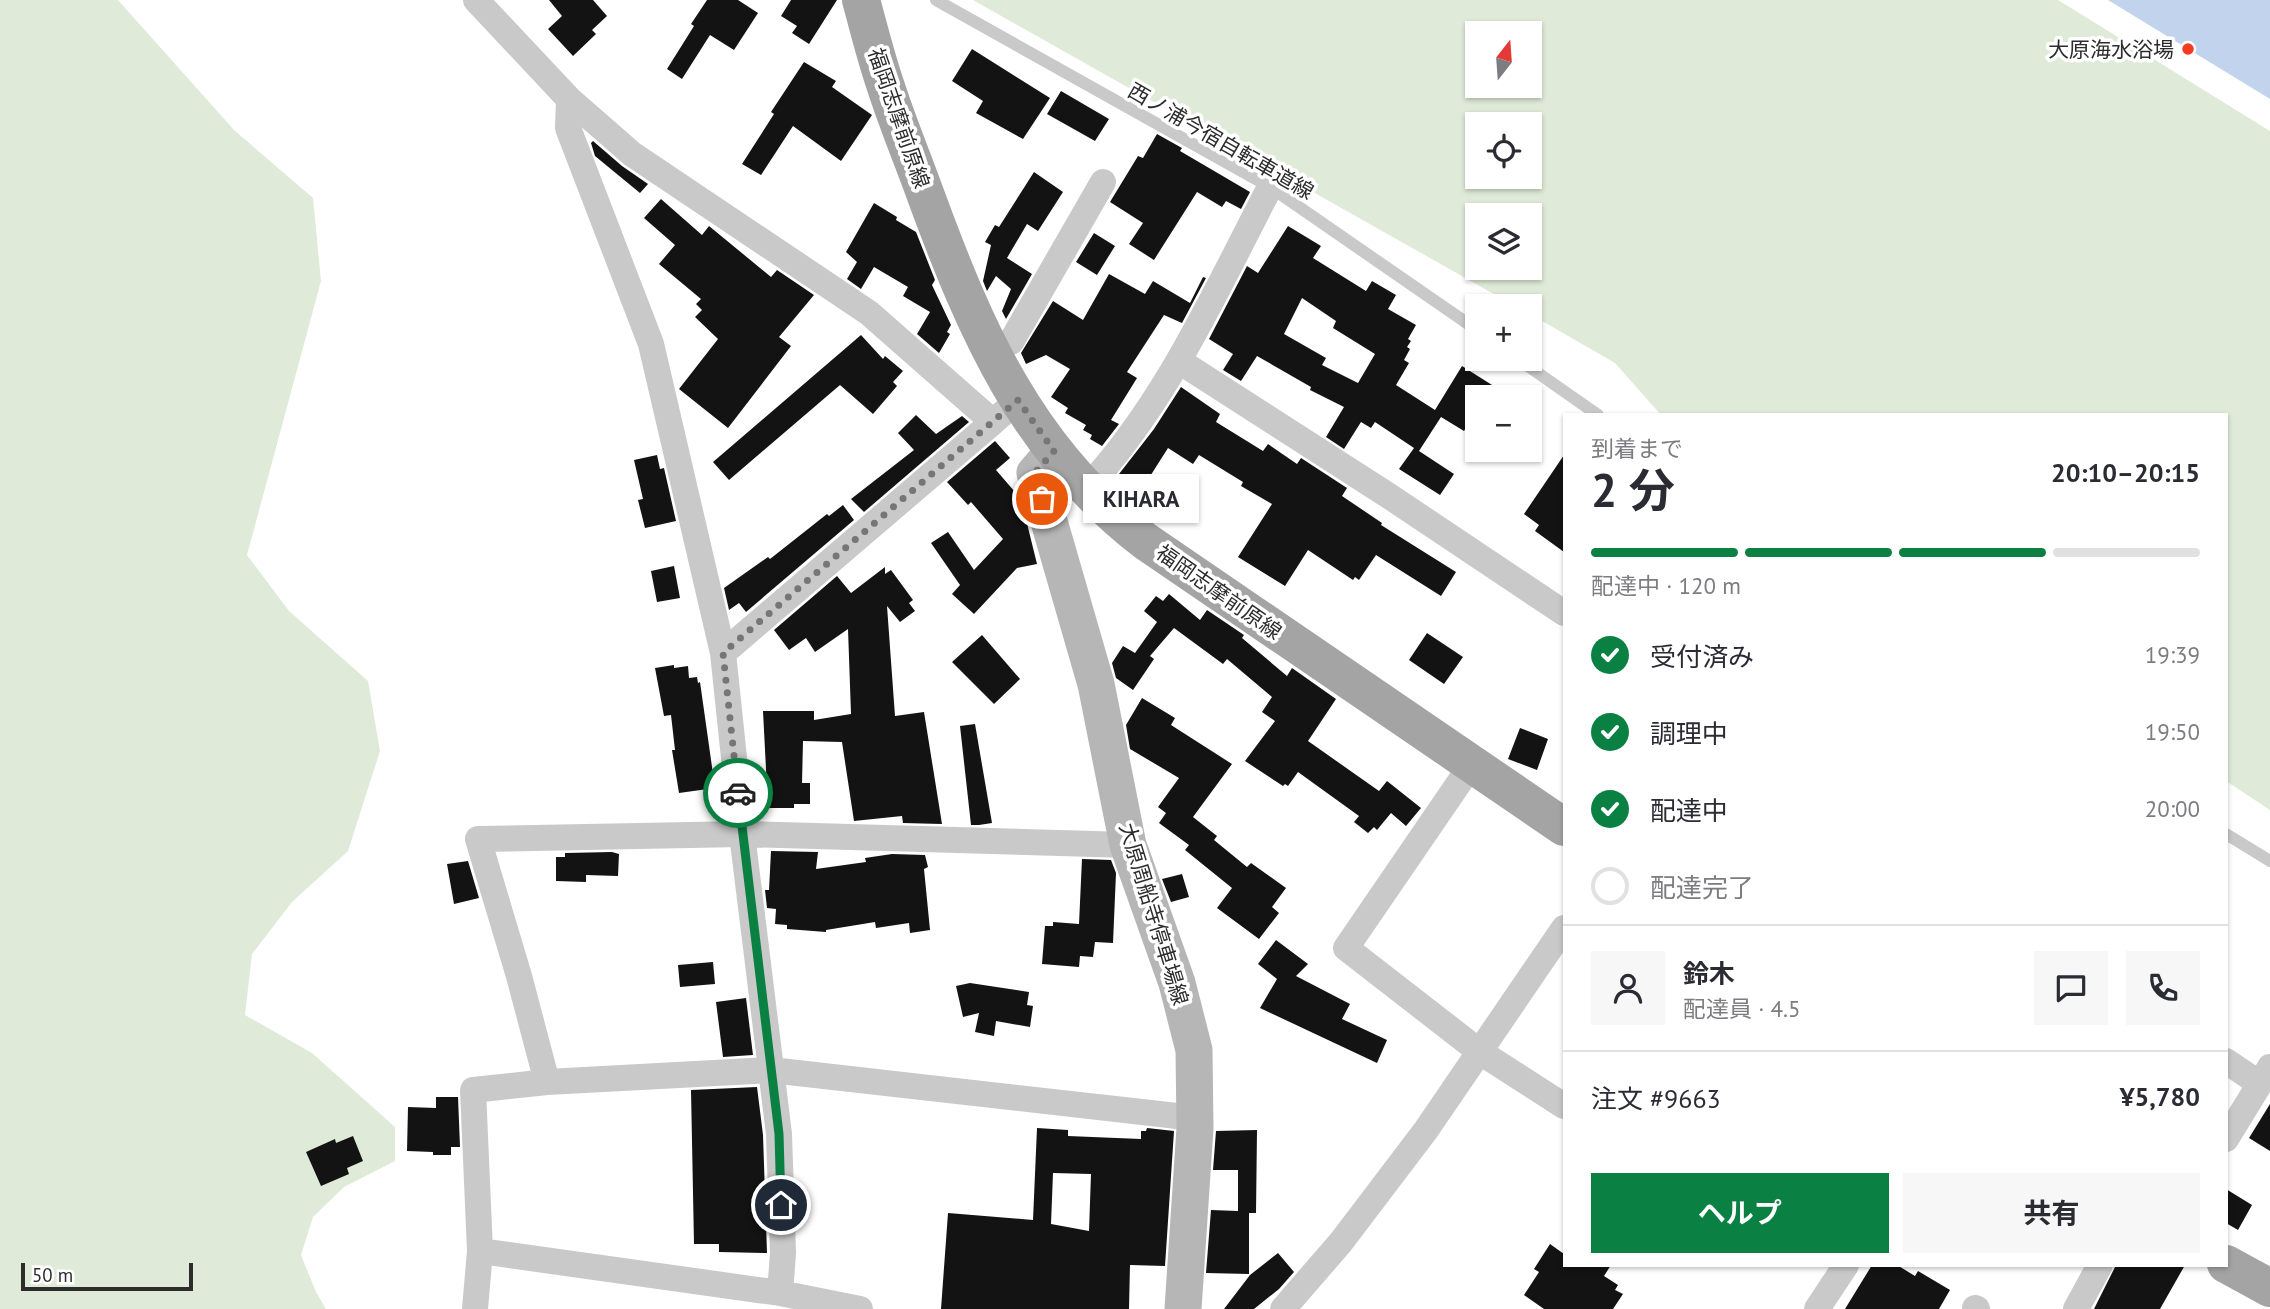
<!DOCTYPE html>
<html lang="ja">
<head>
<meta charset="utf-8">
<style>
	:root { --surface:#fff; --page:#f7f7f7; --text:#2b2b33; --muted:#7c7c81; --line:#e1e1e2; --accent:#0b8043 }
	body { margin:0; font-family:"PT Sans","Noto Sans JP",sans-serif; background:var(--page); color:var(--text); height:100vh; display:flex; flex-direction:column; font-size:26px; white-space:nowrap }
	* { box-sizing:border-box; margin:0 }
	p { font-size:23px; color:var(--muted) }
	.icon { flex:none; width:38px; height:38px; fill:none; stroke:currentColor; stroke-width:2; stroke-linecap:round; stroke-linejoin:round }
	.map { position:relative; flex:1; overflow:hidden }
	.sheet { position:absolute; left:1563px; top:413px; width:665px; height:854px; display:flex; flex-direction:column; background:var(--surface); border-radius:0px; box-shadow:0 2px 5px #0004 }
	.sheet>* { flex:none }
	.needle { width:46px; rotate:17deg }
	.fabs { position:absolute; left:1465px; top:21px; display:grid; gap:14px }
	.fabs a { display:grid; place-items:center; width:77px; height:77px; border-radius:0px; background:var(--surface); box-shadow:0 2px 5px #0004; font-size:35px }
	.scale { position:absolute; left:21px; bottom:18px; width:172px; box-sizing:border-box; padding-left:7px; border:4px solid #2c2c2c; border-top:0; font-size:19px; line-height:24px; white-space:nowrap; color:#2c2c2c; -webkit-text-stroke:5px #fff; paint-order:stroke }
	.pin { position:absolute; display:grid; place-items:center; width:60px; height:60px; color:#fff; margin:-30px; border:4px solid #fff; border-radius:50%; box-shadow:0 2px 7px #0007 }
	.courier { position:absolute; display:grid; place-items:center; width:70px; height:70px; margin:-35px; border:5px solid #0b8043; border-radius:50%; background:#fff; color:#222; box-shadow:0 2px 9px #0007 }
	.bubble { position:absolute; height:49px; border-radius:0px; background:var(--surface); box-shadow:0 2px 5px #0004; font-size:23px; font-weight:700; line-height:49px; text-align:center }
	.overview em { font-style:normal; font-weight:700 }
	.overview div { display:flex; flex-direction:column-reverse }
	.overview { display:flex; align-items:center; justify-content:space-between; height:119px; padding:0 28px }
	h1 { font-size:46px; font-weight:700; line-height:52px }
	.bar { display:grid; grid-template-columns:repeat(4,1fr); gap:10px 7px; align-content:center; height:84px; padding:0 28px }
	.bar i { height:9px; border-radius:5px; background:var(--line) }
	.bar .selected { background:var(--accent) }
	.bar p { grid-column:span 4 }
	.line { display:flex; align-items:center; gap:18px; padding:0 28px; border-top:2px solid var(--line) }
	.line div { flex:1 }
	.round { display:grid; place-items:center; flex:none; width:74px; height:74px; border-radius:0px; background:var(--page) }
	ol { padding:0 28px; list-style:none }
	li { display:flex; align-items:center; gap:21px; height:77px }
	li p { margin-inline-start:auto }
	li .icon { padding:7px; border-radius:50%; background:var(--accent); color:#fff; stroke-width:4 }
	li:last-child { color:var(--muted) }
	li i { width:38px; height:38px; border:4px solid var(--line); border-radius:50% }
	.button { display:flex; gap:14px; margin-top:auto; padding:14px 28px }
	.button a { flex:1; height:80px; border-radius:0px; background:var(--accent); color:#fff; font-size:28px; font-weight:700; line-height:80px; text-align:center }
	.button a+a { background:var(--page); color:var(--text) }
	.map>svg:first-child { display:block }
	.green { fill:#dfebd8; fill-rule:evenodd }
	.water { fill:#c2d4ed }
	.building { fill:#131313; fill-rule:evenodd }
	.lines { fill:none; stroke-linecap:round; stroke-linejoin:round }
	.service { stroke:#c9c9c9; stroke-width:12 }
	.minor { stroke:#c9c9c9; stroke-width:26 }
	.secondary { stroke:#b6b6b6; stroke-width:37 }
	.primary { stroke:#a4a4a4; stroke-width:38 }
	.done { stroke:#767676; stroke-width:7; stroke-dasharray:0 12.6 }
	.route { stroke:#0b8043; stroke-width:9 }
	.poi-dot { fill:#f23b20; stroke:#fff; stroke-width:2.5 }
	.labels { text-anchor:middle; dominant-baseline:central; stroke-width:7; stroke-linejoin:round; paint-order:stroke }
	.poi-label { font-size:21px; fill:#2c2c2c; stroke:#fff; text-anchor:end }
	.street-label { font-size:21px; fill:#2c2c2c; stroke:#fff }
</style>
</head>
<body>
<div class="map">
<svg width="2270" height="1309" viewBox="0 0 2270 1309">
	<rect width="100%" height="100%" fill="#fff"/>
	<path class="green" d="M0,0H118L234,130L313,198L321,281L247,555L289,611L368,681L380,751L348,851L292,902L252,954L245,1015L312,1053L395,1127V1161L344,1187L313,1217L301,1255L316,1292L326,1309H0Z
		M973,0H2058L2270,131V810L2226,781V415H1661L1615,363L1530,314V306H1515ZM1477,33H1530V86H1477ZM1477,124H1530V177H1477ZM1477,215H1530V268H1477Z"/>
	<path class="water" d="M2108,0H2270V99Z"/>
	<path class="building" d="M549,0H593L607,16L592,30L596,34L573,56L548,29L562,16Z
		M707,0H738L758,13L734,50L710,35L682,79L667,69L694,26L691,24Z
		M791,0H837L809,44L792,33L797,26L781,16Z
		M972,49L1050,98L1023,139L976,113L983,101L952,81Z
		M804,62L836,81L832,87L872,115L841,161L793,126L761,175L742,164L774,114L771,112Z
		M1061,91L1109,119L1095,141L1047,114Z
		M1157,134L1182,148L1180,151L1250,192L1241,209L1226,201L1222,207L1197,192L1154,260L1129,244L1143,223L1110,202L1138,156L1143,158Z
		M593,141L622,166L648,184L640,193L595,156L591,143Z
		M1034,172L1063,192L1038,231L1027,224L1007,258L1032,274L1006,319L1002,311L1011,289L996,276L987,291L983,281L991,245L985,242L995,225L999,227Z
		M661,199L702,235L709,226L771,277L777,270L814,295L779,337L791,346L728,428L679,389L718,339L695,317L702,310L696,304L701,299L659,264L675,245L644,218Z
		M874,203L897,217L896,220L916,232L935,280L932,285L951,325L947,332L950,334L939,353L917,334L930,312L903,296L908,287L874,267L861,289L847,279L857,262L846,252Z
		M1288,226L1321,246L1313,258L1366,291L1372,281L1396,295L1388,309L1416,325L1408,339L1411,341L1407,347L1410,349L1404,360L1409,363L1396,385L1435,410L1462,366L1492,385L1484,397H1477V410L1464,431L1441,417L1419,451L1454,474L1440,495L1399,469L1414,448L1375,422L1371,428L1361,422L1344,449L1326,437L1344,407L1310,390L1311,387L1257,356L1241,381L1223,370L1233,354L1209,339L1247,266L1258,273ZM1302,298L1336,321L1333,328L1375,354L1358,383L1322,365L1326,358L1284,334Z
		M1094,233L1115,246L1097,275L1076,262Z
		M1109,274L1145,294L1153,281L1190,303L1203,277L1206,278L1182,323L1164,315L1127,372L1137,378L1111,420L1119,424L1102,446L1090,439L1092,435L1083,430L1086,425L1065,413L1068,408L1051,397L1070,369L1046,355L1026,364L1021,353L1053,301L1083,320Z
		M861,335L883,359L885,356L903,371L893,382L897,386L873,414L840,385L729,480L713,462Z
		M1181,387L1220,414L1216,422L1263,451L1268,444L1297,464L1301,458L1347,488L1342,496L1382,523L1381,525L1456,572L1441,596L1376,555L1359,580L1355,577L1353,580L1308,550L1285,586L1238,557L1272,504L1241,486L1243,482L1199,455L1193,464L1168,448L1142,489L1119,474L1154,429Z
		M916,415L936,434L962,416L969,422L864,512L851,499L914,450L898,433Z
		M995,441L1010,458L996,470L1021,499L1037,564L1017,568L974,614L952,594L960,585L931,543L948,532L974,570L1003,539L971,502L968,505L947,482Z
		M657,455L660,469L664,468L676,521L645,528L638,500L643,499L634,460Z
		M1564,455V552L1535,531L1539,525L1524,514Z
		M843,505L854,520L746,612L739,603L729,610L724,588L768,557L770,559L827,514L829,516Z
		M674,566L680,598L657,602L651,571Z
		M885,567V574L891,570L913,600L909,603L915,611L900,622L887,606L895,716L924,712L942,824L903,823L902,816L854,821L842,742L803,741L802,783H810V804H794V808H768L763,711H814V720L851,714L848,629L815,652L806,638L789,650L774,630L837,576L851,593Z
		M1169,594L1200,620L1207,610L1244,635L1242,638L1287,676L1292,668L1336,699L1308,741L1379,791L1387,781L1421,808L1406,826L1391,813L1377,830L1374,827L1368,833L1354,822L1359,816L1298,772L1288,786L1285,784L1283,786L1245,761L1275,721L1262,712L1272,697L1227,659L1223,664L1174,628L1150,656L1154,659L1133,690L1116,678L1112,663L1123,646L1135,653L1157,622L1144,611L1156,596L1163,601Z
		M1427,633L1463,657L1444,684L1409,660Z
		M982,635L1020,679L994,704L952,662Z
		M674,665V668L688,666L689,678L697,677L698,683L700,682L715,788L679,793L672,750H675L671,715L664,716L655,668Z
		M1142,698L1175,718L1171,725L1232,764L1193,817L1217,836L1214,840L1247,867L1251,863L1286,888L1272,907L1279,913L1259,939L1217,908L1232,888L1185,850L1189,845L1159,823L1166,813L1158,807L1179,778L1130,749L1126,725Z
		M975,724L992,823L979,825H971L960,726Z
		M1520,728L1548,739L1537,770L1508,759Z
		M771,851L818,852L816,869L866,862L865,858L892,854L925,855L928,867L924,869L930,930L910,933L909,923L876,928L875,922L826,930V932L787,929V925L775,924L776,909L767,908L765,890H769Z
		M612,852L619,854L618,876L586,875V882L556,881V857H565V853Z
		M1082,859L1111,860L1116,873L1113,943L1095,942L1093,957L1080,956L1079,967L1042,964L1045,926H1053V922L1079,924Z
		M468,861L479,898L454,904L447,864Z
		M1182,874L1189,897L1171,902L1162,879Z
		M1276,940L1308,964L1296,976L1350,1004L1342,1019L1387,1040L1377,1063L1260,1008L1277,979L1258,964Z
		M713,962L715,984L680,987L678,965Z
		M970,983L1029,992L1027,1005L1033,1006L1030,1027L996,1021L994,1036L975,1032L979,1013L963,1017L956,986Z
		M746,998L753,1055L723,1057L716,1002Z
		M757,1087L763,1135L767,1253L719,1252V1244H694L691,1090Z
		M436,1097H458L460,1147H451V1155H433V1152L407,1151L408,1107L436,1108Z
		M2270,1104V1151L2249,1138Z
		M1037,1128L1068,1130V1136L1141,1139V1131H1146L1147,1128L1174,1131L1165,1266L1130,1265L1129,1309H941L948,1213L1033,1220ZM1053,1173L1091,1174L1089,1231L1051,1224Z
		M1257,1130L1256,1213H1249V1274L1206,1273L1211,1210L1238,1211V1170H1213L1216,1131Z
		M353,1136L363,1161L347,1168L349,1174L321,1186L306,1152L335,1139L336,1143Z
		M2226,1189L2252,1205L2238,1230L2226,1223Z
		M1550,1244L1564,1254V1265H1611L1604,1276L1618,1285L1615,1290L1623,1294L1613,1309H1544L1524,1295L1539,1272L1534,1269Z
		M1278,1253L1294,1272L1279,1289L1254,1309H1224L1250,1275Z
		M1872,1265H1897L1915,1276L1918,1271L1950,1290L1939,1309H1845Z
		M2116,1265H2185L2160,1309H2094Z"/>
	<g class="lines">
		<path class="service" d="M936,0L1270,187L1477,330
			M1518,359L1598,415
			M2226,834L2270,861"/>
		<path class="minor" d="M476,0L569,99L632,154L869,313L993,422L1018,400
			M569,99L568,128L651,344L723,653L742,834L779,1134L783,1253L780,1293
			M990,349L1011,342L1103,182
			M1179,361L1389,496L1564,613
			M1086,489C1167,402 1216,290 1270,187
			M723,653L993,422
			M1472,764L1346,948L1480,1052L1564,1106
			M2226,1061L2260,1084
			M547,1082L771,1070L1195,1118
			M2226,1139L2270,1067
			M480,1251L780,1293L860,1309
			M1975,1308L1977,1309
			M475,1309L480,1251L473,1090L547,1082L519,976L478,839L742,834L1128,845
			M1283,1309L1341,1242L1426,1130L1564,928
			M1817,1309L1846,1265
			M2076,1309L2100,1265"/>
		<path class="secondary" d="M1054,451L1035,473L1096,684L1128,845L1177,983L1194,1050L1195,1128L1183,1309"/>
		<path class="primary" d="M861,0C869,29 876,58 886,87C898,124 913,160 926,196C976,332 1027,450 1145,541L1564,827
			M2226,1264L2270,1288"/>
	</g>
	<g class="lines">
		<path class="done" d="M738,793L723,653L1018,400L1054,451L1035,473L1042,499"/>
		<path class="route" d="M738,793L779,1134L781,1205"/>
	</g>
	<circle class="poi-dot" cx="2188" cy="49" r="7"/>
	<g class="labels">
		<g class="poi-label">
			<text x="2174" y="49">大原海水浴場</text>
		</g>
		<g class="street-label">
			<text transform="translate(899 118) rotate(71)">福岡志摩前原線</text>
			<text transform="translate(1221 141) rotate(30)">西ノ浦今宿自転車道線</text>
			<text transform="translate(1219 592) rotate(35)">福岡志摩前原線</text>
			<text transform="translate(1154 914) rotate(73)">大原周船寺停車場線</text>
		</g>
	</g>
</svg>
<div class="fabs">
<a><svg class="needle" viewBox="-14 -14 28 28"><path d="M0-13l5 13h-10z" fill="#e53935"/><path d="M0 13l5-13h-10z" fill="#7c7c81"/></svg></a>
<a><svg class="icon" aria-label="locate" viewBox="0 0 24 24"><circle cx="12" cy="12" r="6"/><path d="M12 2v4M12 18v4M2 12h4M18 12h4"/></svg></a>
<a><svg class="icon" aria-label="layers" viewBox="0 0 24 24"><path d="M12 4l9 5-9 5-9-5zM3 14l9 5 9-5"/></svg></a>
<a>+</a>
<a>−</a>
</div>
<div class="scale">50 m</div>
<div class="pin" style="left:1042px;top:499px;background:#ea580c"><svg class="icon" aria-label="bag" viewBox="0 0 24 24"><path d="M5 8h14l-1 12H6zM9 8a3 3 0 0 1 6 0"/></svg></div>
<div class="pin" style="left:781px;top:1205px;background:#1f2937"><svg class="icon" aria-label="home" viewBox="0 0 24 24"><path d="M3 11l9-7 9 7M6 9v11h12V9"/></svg></div>
<div class="courier" style="left:738px;top:793px"><svg class="icon" aria-label="car" viewBox="0 0 24 24"><path d="M5 17H2v-5l4-1 3-4h7l3 4 3 1v5h-3M9 17h6M6 11h13"/><circle cx="7" cy="17" r="2"/><circle cx="17" cy="17" r="2"/></svg></div>
<div class="bubble" style="left:1083px;top:474px;width:116px">KIHARA</div>
<section class="sheet">
<div class="overview"><div><h1>2 分</h1><p>到着まで</p></div><em>20:10–20:15</em></div>
<div class="bar"><i class="selected"></i><i class="selected"></i><i class="selected"></i><i></i><p>配達中 · 120 m</p></div>
<ol>
<li><svg class="icon" aria-label="check" viewBox="0 0 24 24"><path d="M5 12l5 5 9-10"/></svg>受付済み<p>19:39</p></li>
<li><svg class="icon" aria-label="check" viewBox="0 0 24 24"><path d="M5 12l5 5 9-10"/></svg>調理中<p>19:50</p></li>
<li><svg class="icon" aria-label="check" viewBox="0 0 24 24"><path d="M5 12l5 5 9-10"/></svg>配達中<p>20:00</p></li>
<li><i></i>配達完了</li>
</ol>
<div class="line" style="height:126px"><a class="round"><svg class="icon" aria-label="person" viewBox="0 0 24 24"><circle cx="12" cy="8" r="4"/><path d="M4 21q1-7 8-7t8 7"/></svg></a><div><b>鈴木</b><p>配達員 · 4.5</p></div><a class="round"><svg class="icon" aria-label="chat" viewBox="0 0 24 24"><path d="M4 5h16v11H9l-5 4z"/></svg></a><a class="round"><svg class="icon" aria-label="phone" viewBox="0 0 24 24"><path d="M5 4h4l2 5-3 2q2 4 5 5l2-3 5 2v4C11 20 4 13 5 4z"/></svg></a></div>
<div class="line" style="height:91px"><div>注文 #9663</div><b>¥5,780</b></div>
<div class="button"><a>ヘルプ</a><a>共有</a></div>
</section>
</div>
</body>
</html>
